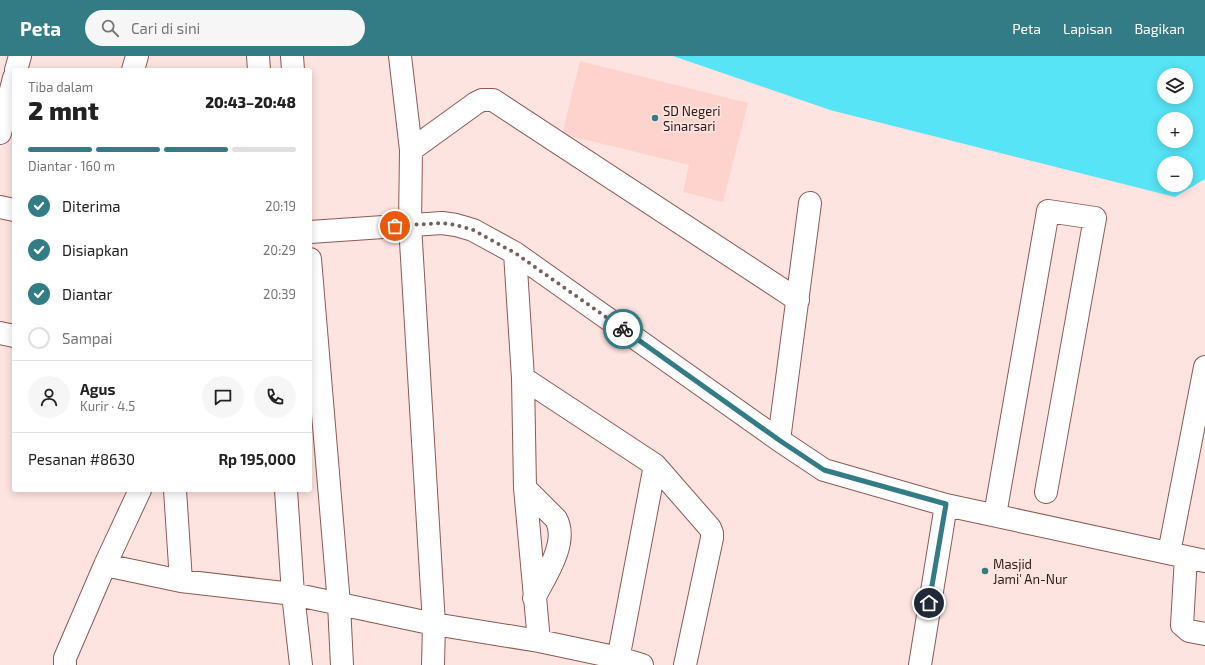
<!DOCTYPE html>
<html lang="id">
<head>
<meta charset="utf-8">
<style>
	:root { --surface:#fff; --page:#f6f6f6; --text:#222; --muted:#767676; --line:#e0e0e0; --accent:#347c85 }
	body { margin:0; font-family:"Exo 2",sans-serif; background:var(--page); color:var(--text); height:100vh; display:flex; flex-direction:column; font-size:15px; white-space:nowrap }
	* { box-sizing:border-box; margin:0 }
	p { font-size:13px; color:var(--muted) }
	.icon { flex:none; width:22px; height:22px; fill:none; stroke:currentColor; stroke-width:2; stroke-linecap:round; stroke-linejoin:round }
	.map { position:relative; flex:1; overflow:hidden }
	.sheet { position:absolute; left:12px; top:12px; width:300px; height:424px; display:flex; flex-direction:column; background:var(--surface); border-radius:4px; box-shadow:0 2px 10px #0003 }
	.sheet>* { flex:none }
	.buttons { position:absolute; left:1157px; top:12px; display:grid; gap:8px }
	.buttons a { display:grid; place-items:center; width:36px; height:36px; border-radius:50%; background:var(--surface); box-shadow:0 2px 10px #0003; font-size:20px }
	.pin { position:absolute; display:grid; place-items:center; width:34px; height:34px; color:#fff; margin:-17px; border:2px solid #fff; border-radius:50%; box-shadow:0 1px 4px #0007 }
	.courier { position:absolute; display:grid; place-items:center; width:40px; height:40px; margin:-20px; border:3px solid #347c85; border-radius:50%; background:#fff; color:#222; box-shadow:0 1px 5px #0007 }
	.head em { font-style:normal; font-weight:800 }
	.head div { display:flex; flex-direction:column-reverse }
	.head { display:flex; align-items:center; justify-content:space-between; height:68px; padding:0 16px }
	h1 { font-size:26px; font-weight:800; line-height:30px }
	.bar { display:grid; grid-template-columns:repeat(4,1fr); gap:6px 4px; align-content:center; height:48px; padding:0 16px }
	.bar i { height:5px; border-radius:3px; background:var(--line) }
	.bar .selected { background:var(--accent) }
	.bar p { grid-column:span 4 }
	.line { display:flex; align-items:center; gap:10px; padding:0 16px; border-top:1px solid var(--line) }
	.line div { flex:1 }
	.round { display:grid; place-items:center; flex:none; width:42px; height:42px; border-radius:21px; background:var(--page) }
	ol { padding:0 16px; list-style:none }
	li { display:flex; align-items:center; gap:12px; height:44px }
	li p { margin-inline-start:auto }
	li .icon { padding:4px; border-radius:50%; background:var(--accent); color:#fff; stroke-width:4 }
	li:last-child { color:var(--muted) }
	li i { width:22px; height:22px; border:2px solid var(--line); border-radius:50% }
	header { display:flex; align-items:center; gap:24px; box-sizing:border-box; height:56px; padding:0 20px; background:var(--accent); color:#fff }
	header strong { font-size:19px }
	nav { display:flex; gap:22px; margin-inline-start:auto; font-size:14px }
	.search { width:280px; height:36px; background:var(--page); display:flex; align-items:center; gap:10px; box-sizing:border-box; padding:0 14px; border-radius:22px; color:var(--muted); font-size:15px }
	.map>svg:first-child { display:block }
	.built { fill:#fed3cd }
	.water { fill:#57e4f6; fill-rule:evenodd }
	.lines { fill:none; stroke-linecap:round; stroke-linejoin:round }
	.minor-casing { stroke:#8e5953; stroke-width:24 }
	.minor { stroke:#fff; stroke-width:22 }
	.done { stroke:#765f5c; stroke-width:4; stroke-dasharray:0 7.2 }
	.route { stroke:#347c85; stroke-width:5 }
	.poi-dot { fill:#347c85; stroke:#fee4e0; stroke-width:1.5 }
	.labels { text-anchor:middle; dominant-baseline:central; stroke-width:3.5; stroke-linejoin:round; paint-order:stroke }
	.poi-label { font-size:13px; fill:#2d1815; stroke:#fee4e0; text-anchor:start }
</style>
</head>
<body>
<header>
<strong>Peta</strong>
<div class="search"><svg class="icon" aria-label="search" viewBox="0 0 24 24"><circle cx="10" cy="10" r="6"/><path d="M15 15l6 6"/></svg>Cari di sini</div>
<nav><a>Peta</a><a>Lapisan</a><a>Bagikan</a></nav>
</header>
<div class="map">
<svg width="1205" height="609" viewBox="0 0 1205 609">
	<rect width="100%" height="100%" fill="#fee4e0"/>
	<path class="built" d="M580,5L748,47L723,146L683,136L689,109L562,78Z"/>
	<path class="water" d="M673,0H1205V123L1175,141L830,54ZM1164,19H1186V41H1164ZM1164,63H1186V85H1164ZM1164,107H1186V129H1164Z"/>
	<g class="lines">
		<g class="minor-casing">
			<path id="minor" d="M258,0L259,14
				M292,0L293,14
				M400,0L411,94L410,169L434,568L433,609
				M16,14L20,0
				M133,14L137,0
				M0,77L14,22
				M411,94L476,47L482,44H493L798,244
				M0,151L14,154
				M310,176L442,167L456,169L473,174L515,197L779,384L824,414L946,449L1205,505
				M515,197L523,322L525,432L539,585
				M310,203L339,548L342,609
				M0,277L14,280
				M523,322L655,409L710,472L712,477V482L685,609
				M779,384L810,147
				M525,432L556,463C569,486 545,521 534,542
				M175,434L181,525
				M286,434L293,538L301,609
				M995,459L1048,155L1095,162L1046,436
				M1169,497L1205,311
				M1186,501L1182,569L1189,575L1205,578
				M105,509L181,525L293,538L434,568L539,585L619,602L642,609
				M65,609V602L105,509L140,434
				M617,609L655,409
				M920,609L946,449"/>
		</g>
		<use href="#minor" class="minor"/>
	</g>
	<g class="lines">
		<path class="done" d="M395,170L442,167L456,169L473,174L515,197L623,273"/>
		<path class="route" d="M623,273L779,384L824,414L946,448L929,547"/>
	</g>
	<g class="poi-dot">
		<circle cx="655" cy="62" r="4"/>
		<circle cx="985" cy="515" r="4"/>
	</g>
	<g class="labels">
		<g class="poi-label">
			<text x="663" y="55">SD Negeri<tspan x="663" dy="15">Sinarsari</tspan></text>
			<text x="993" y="508">Masjid<tspan x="993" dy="15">Jami' An-Nur</tspan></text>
		</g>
	</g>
</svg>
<div class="buttons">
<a><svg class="icon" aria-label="layers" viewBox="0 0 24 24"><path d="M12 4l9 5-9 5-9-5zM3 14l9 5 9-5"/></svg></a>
<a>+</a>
<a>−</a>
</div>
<div class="pin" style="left:395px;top:170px;background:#ea580c"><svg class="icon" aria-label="bag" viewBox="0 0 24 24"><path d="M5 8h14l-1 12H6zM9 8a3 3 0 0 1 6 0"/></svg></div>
<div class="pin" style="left:929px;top:547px;background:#1f2937"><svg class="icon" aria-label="home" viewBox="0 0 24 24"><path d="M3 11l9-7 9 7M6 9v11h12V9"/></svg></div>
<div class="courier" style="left:623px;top:273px"><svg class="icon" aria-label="bike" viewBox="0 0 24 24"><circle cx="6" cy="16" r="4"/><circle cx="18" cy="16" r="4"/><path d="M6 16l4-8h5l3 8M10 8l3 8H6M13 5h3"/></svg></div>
<section class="sheet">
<div class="head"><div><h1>2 mnt</h1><p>Tiba dalam</p></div><em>20:43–20:48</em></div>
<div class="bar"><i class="selected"></i><i class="selected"></i><i class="selected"></i><i></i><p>Diantar · 160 m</p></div>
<ol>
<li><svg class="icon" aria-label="check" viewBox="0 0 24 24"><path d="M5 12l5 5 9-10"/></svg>Diterima<p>20:19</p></li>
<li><svg class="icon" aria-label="check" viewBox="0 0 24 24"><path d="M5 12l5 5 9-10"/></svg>Disiapkan<p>20:29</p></li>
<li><svg class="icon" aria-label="check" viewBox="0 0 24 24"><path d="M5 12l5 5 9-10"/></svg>Diantar<p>20:39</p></li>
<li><i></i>Sampai</li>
</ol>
<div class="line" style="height:72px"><a class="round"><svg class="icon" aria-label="person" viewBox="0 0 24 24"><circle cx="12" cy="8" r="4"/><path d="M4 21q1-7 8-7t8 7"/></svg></a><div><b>Agus</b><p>Kurir · 4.5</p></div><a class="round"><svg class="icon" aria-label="chat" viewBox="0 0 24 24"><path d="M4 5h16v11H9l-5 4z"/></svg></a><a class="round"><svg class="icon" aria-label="phone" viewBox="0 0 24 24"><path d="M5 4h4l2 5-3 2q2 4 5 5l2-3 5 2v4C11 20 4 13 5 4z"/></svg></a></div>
<div class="line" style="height:52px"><div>Pesanan #8630</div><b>Rp 195,000</b></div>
</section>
</div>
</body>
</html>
